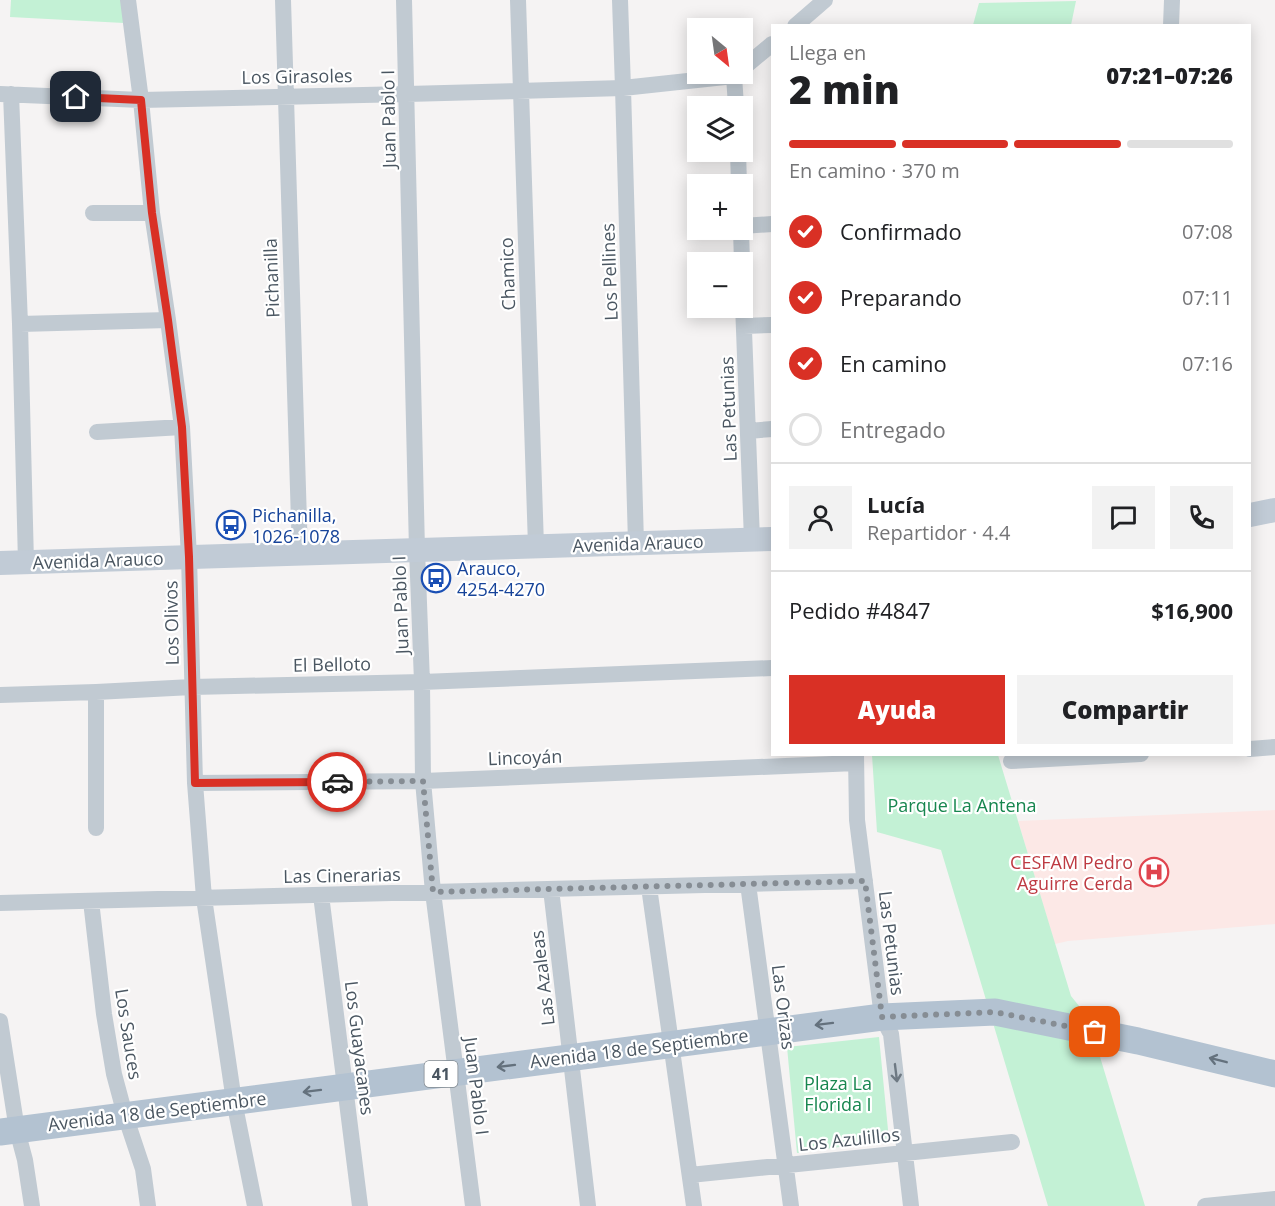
<!DOCTYPE html>
<html lang="es">
<head>
<meta charset="utf-8">
<style>
	:root { --surface:#fff; --page:#f2f2f2; --text:#202124; --muted:#757577; --line:#e0e0e0; --accent:#d93025 }
	body { margin:0; font-family:"Open Sans",sans-serif; background:var(--page); color:var(--text); height:100vh; display:flex; flex-direction:column; font-size:22px; white-space:nowrap }
	* { box-sizing:border-box; margin:0 }
	p { font-size:20px; color:var(--muted) }
	.icon { flex:none; width:33px; height:33px; fill:none; stroke:currentColor; stroke-width:2; stroke-linecap:round; stroke-linejoin:round }
	.map { position:relative; flex:1; overflow:hidden }
	.panel { position:absolute; left:771px; top:24px; width:480px; height:732px; display:flex; flex-direction:column; background:var(--surface); border-radius:0px; box-shadow:0 3px 15px #0003 }
	.panel>* { flex:none }
	.needle { width:39px; rotate:151deg }
	.controls { position:absolute; left:687px; top:18px; display:grid; gap:12px }
	.controls a { display:grid; place-items:center; width:66px; height:66px; border-radius:0px; background:var(--surface); box-shadow:0 3px 15px #0003; font-size:30px }
	.pin { position:absolute; display:grid; place-items:center; width:51px; height:51px; color:#fff; margin:-26px; border-radius:12px; box-shadow:0 3px 9px #0006 }
	.courier { position:absolute; display:grid; place-items:center; width:60px; height:60px; margin:-30px; border:4px solid #d93025; border-radius:50%; background:#fff; color:#222; box-shadow:0 2px 8px #0007 }
	.summary em { font-style:normal; font-weight:800 }
	.summary div { display:flex; flex-direction:column-reverse }
	.summary { display:flex; align-items:center; justify-content:space-between; height:102px; padding:0 18px }
	h1 { font-size:39px; font-weight:800; line-height:45px }
	.bar { display:grid; grid-template-columns:repeat(4,1fr); gap:9px 6px; align-content:center; height:72px; padding:0 18px }
	.bar i { height:8px; border-radius:4px; background:var(--line) }
	.bar .current { background:var(--accent) }
	.bar p { grid-column:span 4 }
	.line { display:flex; align-items:center; gap:15px; padding:0 18px; border-top:2px solid var(--line) }
	.line div { flex:1 }
	.round { display:grid; place-items:center; flex:none; width:63px; height:63px; border-radius:0px; background:var(--page) }
	ol { padding:0 18px; list-style:none }
	li { display:flex; align-items:center; gap:18px; height:66px }
	li p { margin-inline-start:auto }
	li .icon { padding:6px; border-radius:50%; background:var(--accent); color:#fff; stroke-width:4 }
	li:last-child { color:var(--muted) }
	li i { width:33px; height:33px; border:3px solid var(--line); border-radius:50% }
	.action { display:flex; gap:12px; margin-top:auto; padding:12px 18px }
	.action a { flex:1; height:69px; border-radius:0px; background:var(--accent); color:#fff; font-size:24px; font-weight:800; line-height:69px; text-align:center }
	.action a+a { background:var(--page); color:var(--text) }
	.map>svg:first-child { display:block }
	.medical { fill:#fce8e6 }
	.green { fill:#c3f1d5 }
	.lines { fill:none; stroke-linecap:round; stroke-linejoin:round }
	.street { stroke:#c1cad2; stroke-width:16 }
	.secondary { stroke:#c1cbd6; stroke-width:24 }
	.primary { stroke:#b3c2d1; stroke-width:27 }
	.oneway { stroke:#64717d }
	.oneway2 { stroke:#6e7983 }
	.done { stroke:#868d94; stroke-width:6; stroke-dasharray:0 10.8 }
	.route { stroke:#d93025; stroke-width:8 }
	.labels { text-anchor:middle; dominant-baseline:central; stroke-width:4.5; stroke-linejoin:round; paint-order:stroke }
	.shield { fill:#fff; stroke:#808990; stroke-width:1.5 }
	.shield-label { font-size:16px; font-weight:bold; fill:#4a5661 }
	.street-label { font-size:18px; fill:#4a5661; stroke:#fff }
	.transit-label { font-size:18px; fill:#164399; stroke:#fff; text-anchor:start }
	.park-label { font-size:18px; fill:#17864f; stroke:#fff }
	.health-label { font-size:18px; fill:#be3a42; stroke:#fff; text-anchor:end }
</style>
</head>
<body>
<div class="map">
<svg width="1275" height="1206" viewBox="0 0 1275 1206">
	<rect width="100%" height="100%" fill="#f5f3f3"/>
	<path class="medical" d="M1275,810V924L1068,941L1055,944L1018,821Z"/>
	<path class="green" d="M11,0H121L124,23L10,17Z
		M1076,1L1071,25H973L979,3Z
		M872,755H998L1071,996L1088,1017L1145,1206H1048L941,850L877,832Z
		M879,1037L889,1140L797,1153L787,1047Z"/>
	<g class="lines">
		<path class="street" d="M128,0L141,100L152,213L168,320L182,427L189,557L195,783L204,898L234,1101L255,1206
			M283,0L300,554
			M404,0L417,550L422,682L423,781L433,892L473,1206
			M518,0L536,546
			M620,0L623,88L636,543
			M795,26L825,0
			M1171,26L1172,0
			M742,69L772,44
			M734,76L736,106
			M0,94L141,100L407,94L623,88L734,76L738,74
			M11,94L20,324L26,563
			M738,152L739,184
			M93,213H152
			M742,226L772,224
			M741,230L742,262
			M742,278L752,540
			M20,324L168,320
			M744,326L772,325
			M748,431L772,429
			M97,432L182,427
			M0,695L96,692L192,687L422,682L772,668
			M1250,749L1275,747
			M856,754L857,820L882,1017L891,1034L911,1206
			M1011,761L1141,754
			M195,783L423,781L856,763
			M96,828V692
			M748,884L791,1206
			M649,887L694,1206
			M551,889L588,1206
			M321,895L360,1206
			M91,901L104,1014L114,1074L125,1115L143,1169L148,1206
			M0,903L865,881
			M0,1021L17,1130L25,1160L32,1206
			M690,1175L1012,1142
			M1205,1206L1275,1199"/>
		<path class="secondary" d="M1250,515L1275,510
			M0,563L772,539"/>
		<path class="primary" d="M0,1132L882,1017L995,1012L1138,1041L1275,1074"/>
	</g>
	<defs><path id="oneway-shaft" d="M-6 0H5M1.5-3L5.5 0L1.5 3" fill="none" stroke-width="1.6" stroke-linecap="round" stroke-linejoin="round" transform="scale(1.5)"/></defs>
	<g class="oneway">
		<use href="#oneway-shaft" transform="translate(824 1024) rotate(173)"/>
		<use href="#oneway-shaft" transform="translate(1218 1060) rotate(-166)"/>
		<use href="#oneway-shaft" transform="translate(506 1066) rotate(173)"/>
		<use href="#oneway-shaft" transform="translate(312 1091) rotate(173)"/>
	</g>
	<use class="oneway2" href="#oneway-shaft" transform="translate(896 1073) rotate(83)"/>
	<g class="lines">
		<path class="done" d="M337,782L423,781L433,892L865,881L882,1017L995,1012L1095,1032"/>
		<path class="route" d="M76,97L141,100L152,213L168,320L182,427L189,557L195,783L337,782"/>
	</g>
	<defs>
		<g id="bus-ring" transform="scale(1.5)"><circle r="9.5" fill="#fff" stroke="#1a4fb4" stroke-width="1.5"/><path d="M-5-6H5V4H4V6H2V4H-2V6H-4V4H-5ZM-3.5-4V0h7V-4ZM-3.5 1.2v1.5H-2V1.2ZM2 1.2v1.5H3.5V1.2Z" fill="#1a4fb4"/></g>
		<g id="hospital-ring" transform="scale(1.5)"><circle r="9.5" fill="#fff" stroke="#e0444e" stroke-width="1.5"/><path d="M-5-5h3v3.5h4V-5h3V5h-3V1.5h-4V5h-3Z" fill="#e0444e"/></g>
	</defs>
	<g fill-rule="evenodd">
		<use href="#bus-ring" x="231" y="525"/>
		<use href="#bus-ring" x="436" y="578"/>
		<use href="#hospital-ring" x="1154" y="872"/>
	</g>
	<g class="labels">
		<rect class="shield" x="424.5" y="1061" width="33" height="26" rx="4.5"/>
		<g class="shield-label">
			<text x="441" y="1074">41</text>
		</g>
		<g class="street-label">
			<text transform="translate(297 76) rotate(-1)">Los Girasoles</text>
			<text transform="translate(388 119) rotate(-91)">Juan Pablo I</text>
			<text transform="translate(609 272) rotate(-92)">Los Pellines</text>
			<text transform="translate(507 274) rotate(-92)">Chamico</text>
			<text transform="translate(271 278) rotate(-92)">Pichanilla</text>
			<text transform="translate(728 409) rotate(-92)">Las Petunias</text>
			<text transform="translate(638 543) rotate(-2)">Avenida Arauco</text>
			<text transform="translate(98 560) rotate(-2)">Avenida Arauco</text>
			<text transform="translate(400 605) rotate(-92)">Juan Pablo I</text>
			<text transform="translate(171 623) rotate(-91)">Los Olivos</text>
			<text transform="translate(332 664) rotate(-1)">El Belloto</text>
			<text transform="translate(525 757) rotate(-2)">Lincoyán</text>
			<text transform="translate(342 875) rotate(-1)">Las Cinerarias</text>
			<text transform="translate(892 943) rotate(83)">Las Petunias</text>
			<text transform="translate(542 978) rotate(-97)">Las Azaleas</text>
			<text transform="translate(784 1007) rotate(83)">Las Orizas</text>
			<text transform="translate(129 1034) rotate(81)">Los Sauces</text>
			<text transform="translate(360 1048) rotate(83)">Los Guayacanes</text>
			<text transform="translate(639 1048) rotate(-7)">Avenida 18 de Septiembre</text>
			<text transform="translate(477 1086) rotate(83)">Juan Pablo I</text>
			<text transform="translate(157 1111) rotate(-7)">Avenida 18 de Septiembre</text>
			<text transform="translate(849 1139) rotate(-6)">Los Azulillos</text>
		</g>
		<g class="transit-label">
			<text x="252" y="515">Pichanilla,<tspan x="252" dy="21">1026-1078</tspan></text>
			<text x="457" y="568">Arauco,<tspan x="457" dy="21">4254-4270</tspan></text>
		</g>
		<g class="park-label">
			<text x="962" y="805">Parque La Antena</text>
			<text x="838" y="1083">Plaza La<tspan x="838" dy="21">Florida I</tspan></text>
		</g>
		<g class="health-label">
			<text x="1133" y="862">CESFAM Pedro<tspan x="1133" dy="21">Aguirre Cerda</tspan></text>
		</g>
	</g>
</svg>
<div class="controls">
<a><svg class="needle" viewBox="-14 -14 28 28"><path d="M0-13l5 13h-10z" fill="#e53935"/><path d="M0 13l5-13h-10z" fill="#757577"/></svg></a>
<a><svg class="icon" aria-label="layers" viewBox="0 0 24 24"><path d="M12 4l9 5-9 5-9-5zM3 14l9 5 9-5"/></svg></a>
<a>+</a>
<a>−</a>
</div>
<div class="pin" style="left:1095px;top:1032px;background:#ea580c"><svg class="icon" aria-label="bag" viewBox="0 0 24 24"><path d="M5 8h14l-1 12H6zM9 8a3 3 0 0 1 6 0"/></svg></div>
<div class="pin" style="left:76px;top:97px;background:#1f2937"><svg class="icon" aria-label="home" viewBox="0 0 24 24"><path d="M3 11l9-7 9 7M6 9v11h12V9"/></svg></div>
<div class="courier" style="left:337px;top:782px"><svg class="icon" aria-label="car" viewBox="0 0 24 24"><path d="M5 17H2v-5l4-1 3-4h7l3 4 3 1v5h-3M9 17h6M6 11h13"/><circle cx="7" cy="17" r="2"/><circle cx="17" cy="17" r="2"/></svg></div>
<section class="panel">
<div class="summary"><div><h1>2 min</h1><p>Llega en</p></div><em>07:21–07:26</em></div>
<div class="bar"><i class="current"></i><i class="current"></i><i class="current"></i><i></i><p>En camino · 370 m</p></div>
<ol>
<li><svg class="icon" aria-label="check" viewBox="0 0 24 24"><path d="M5 12l5 5 9-10"/></svg>Confirmado<p>07:08</p></li>
<li><svg class="icon" aria-label="check" viewBox="0 0 24 24"><path d="M5 12l5 5 9-10"/></svg>Preparando<p>07:11</p></li>
<li><svg class="icon" aria-label="check" viewBox="0 0 24 24"><path d="M5 12l5 5 9-10"/></svg>En camino<p>07:16</p></li>
<li><i></i>Entregado</li>
</ol>
<div class="line" style="height:108px"><a class="round"><svg class="icon" aria-label="person" viewBox="0 0 24 24"><circle cx="12" cy="8" r="4"/><path d="M4 21q1-7 8-7t8 7"/></svg></a><div><b>Lucía</b><p>Repartidor · 4.4</p></div><a class="round"><svg class="icon" aria-label="chat" viewBox="0 0 24 24"><path d="M4 5h16v11H9l-5 4z"/></svg></a><a class="round"><svg class="icon" aria-label="phone" viewBox="0 0 24 24"><path d="M5 4h4l2 5-3 2q2 4 5 5l2-3 5 2v4C11 20 4 13 5 4z"/></svg></a></div>
<div class="line" style="height:78px"><div>Pedido #4847</div><b>$16,900</b></div>
<div class="action"><a>Ayuda</a><a>Compartir</a></div>
</section>
</div>
</body>
</html>
